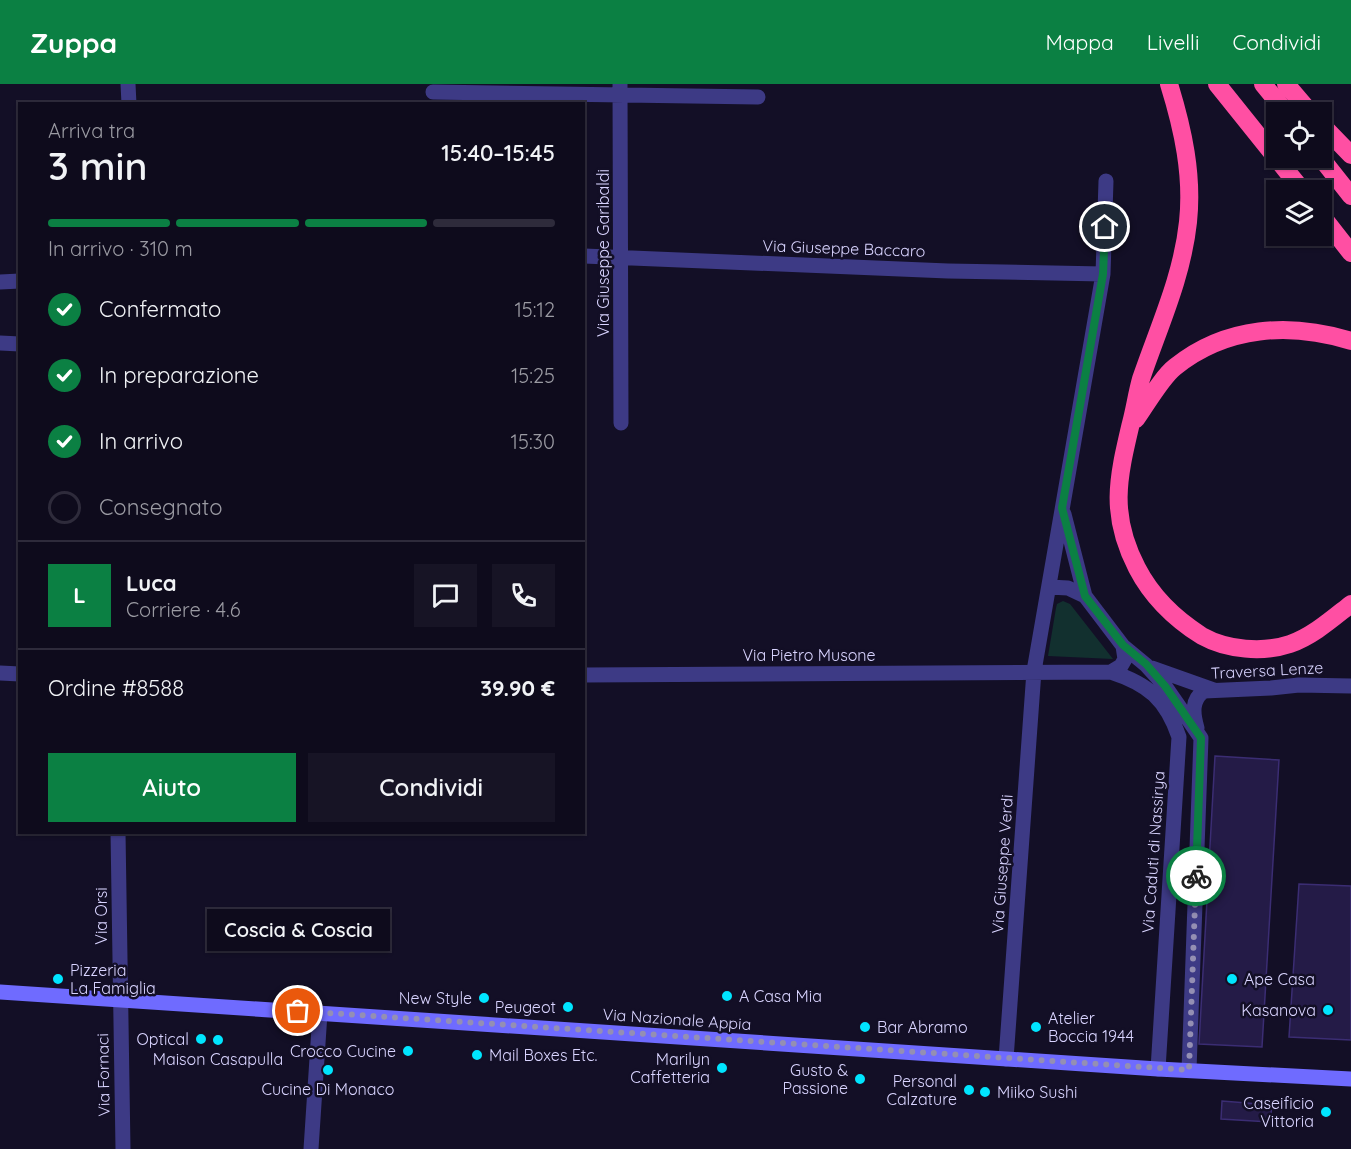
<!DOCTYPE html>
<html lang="it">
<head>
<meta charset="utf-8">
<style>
	:root { --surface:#0e0b1c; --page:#171425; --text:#f1f3f6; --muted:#9b9ba3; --line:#2e2b3b; --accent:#0b8043 }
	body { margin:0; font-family:Quicksand,sans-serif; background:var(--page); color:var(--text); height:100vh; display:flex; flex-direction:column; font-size:22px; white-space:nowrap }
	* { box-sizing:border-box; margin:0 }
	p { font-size:20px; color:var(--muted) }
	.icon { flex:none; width:33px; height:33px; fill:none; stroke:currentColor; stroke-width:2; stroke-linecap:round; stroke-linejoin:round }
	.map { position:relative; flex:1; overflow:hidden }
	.sheet { position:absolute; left:18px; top:18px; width:567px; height:732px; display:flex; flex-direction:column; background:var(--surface); border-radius:0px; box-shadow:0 2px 4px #0004,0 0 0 2px var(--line) }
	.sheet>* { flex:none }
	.tools { position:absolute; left:1266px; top:18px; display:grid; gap:12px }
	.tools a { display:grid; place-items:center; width:66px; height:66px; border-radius:0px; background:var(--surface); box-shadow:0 2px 4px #0004,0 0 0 2px var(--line); font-size:30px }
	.pin { position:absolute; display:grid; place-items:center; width:51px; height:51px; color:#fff; margin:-26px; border:3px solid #fff; border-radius:50%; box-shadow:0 2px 6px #0007 }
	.courier { position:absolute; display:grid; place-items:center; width:60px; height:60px; margin:-30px; border:4px solid #0b8043; border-radius:50%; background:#fff; color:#222; box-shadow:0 2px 8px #0007 }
	.bubble { position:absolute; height:42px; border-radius:0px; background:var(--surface); box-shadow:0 2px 4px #0004,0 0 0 2px var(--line); font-size:20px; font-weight:600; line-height:42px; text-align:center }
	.summary em { font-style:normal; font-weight:600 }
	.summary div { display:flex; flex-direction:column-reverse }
	.summary { display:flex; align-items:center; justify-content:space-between; height:102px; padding:0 30px }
	h1 { font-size:39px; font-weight:600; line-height:45px }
	.bar { display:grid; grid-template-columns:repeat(4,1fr); gap:9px 6px; align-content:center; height:72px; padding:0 30px }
	.bar i { height:8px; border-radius:4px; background:var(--line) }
	.bar .selected { background:var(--accent) }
	.bar p { grid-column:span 4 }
	.line { display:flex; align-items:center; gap:15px; padding:0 30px; border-top:2px solid var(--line) }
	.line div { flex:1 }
	.round { display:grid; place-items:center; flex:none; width:63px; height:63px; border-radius:0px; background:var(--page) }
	ol { padding:0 30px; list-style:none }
	li { display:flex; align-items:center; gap:18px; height:66px }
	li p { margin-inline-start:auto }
	li .icon { padding:6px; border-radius:50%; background:var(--accent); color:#fff; stroke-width:4 }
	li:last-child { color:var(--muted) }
	li i { width:33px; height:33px; border:3px solid var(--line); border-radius:50% }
	.action { display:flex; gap:12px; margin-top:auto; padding:12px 30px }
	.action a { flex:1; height:69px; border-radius:0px; background:var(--accent); color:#fff; font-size:24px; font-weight:600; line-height:69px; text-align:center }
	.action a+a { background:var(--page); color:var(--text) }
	header { display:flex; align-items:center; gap:36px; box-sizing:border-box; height:84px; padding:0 30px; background:var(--accent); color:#fff }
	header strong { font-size:28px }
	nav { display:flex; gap:33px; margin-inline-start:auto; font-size:21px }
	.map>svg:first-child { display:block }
	.green { fill:#12302f }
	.building { fill:#241b47; stroke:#3b2d73; stroke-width:1.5 }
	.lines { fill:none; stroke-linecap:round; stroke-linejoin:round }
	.street { stroke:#3d3a85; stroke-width:15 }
	.secondary { stroke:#6f6bff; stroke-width:15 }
	.highway { stroke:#ff4fa3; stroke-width:18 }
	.done { stroke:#948fb3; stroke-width:6; stroke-dasharray:0 10.8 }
	.route { stroke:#0b8043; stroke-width:8 }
	.poi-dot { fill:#00e5ff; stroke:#130f26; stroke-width:2 }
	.labels { text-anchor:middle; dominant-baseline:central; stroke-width:5; stroke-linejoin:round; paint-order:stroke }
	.street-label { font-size:16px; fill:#d9d4ff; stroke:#130f26 }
	.poi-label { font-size:16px; fill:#d9d4ff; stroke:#130f26; text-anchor:end }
</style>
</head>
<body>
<header>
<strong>Zuppa</strong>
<nav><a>Mappa</a><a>Livelli</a><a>Condividi</a></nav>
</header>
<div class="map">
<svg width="1351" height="1065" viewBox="0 0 1351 1065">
	<rect width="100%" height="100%" fill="#130f26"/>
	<path class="green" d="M1063,517L1070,520L1113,575L1048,572L1056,524L1057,520Z"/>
	<path class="building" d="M1215,672L1279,676L1262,963L1199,960Z
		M1299,800L1351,802V956L1289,953Z
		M1222,1017L1272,1021L1270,1038L1221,1035Z"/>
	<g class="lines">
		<path class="street" d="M128,0L129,20
			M620,0L621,339
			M433,8L758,13
			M584,172L948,187L1103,190
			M0,198L20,197
			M0,259L20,260
			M1049,503L1068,504L1085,512
			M1123,562L1146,581L1165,602L1201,654L1189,986
			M1152,584L1214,606
			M1111,588C1148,600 1166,615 1179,653L1158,985
			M0,589L20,590
			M584,591L1111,588L1121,582L1125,575L1123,562L1085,512L1064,430
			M1197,644C1193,630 1191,616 1204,607L1271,604L1299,601L1351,602
			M118,748L123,1065
			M1006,975L1034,587L1103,190L1106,97
			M311,1065L320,929"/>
		<path class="secondary" d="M0,908L1158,985L1351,995"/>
		<path class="highway" d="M1169,0C1183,45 1193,91 1188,138C1182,194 1159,242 1141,295C1137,309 1135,324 1131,339C1118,394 1109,430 1137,484C1152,513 1175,535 1202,552C1227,566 1263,569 1290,560C1313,552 1333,534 1351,520
			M1217,0L1302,106
			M1263,0L1286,28
			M1286,0L1310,28
			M1322,41L1351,71
			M1321,74L1351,112
			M1322,132L1351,169
			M1136,335C1146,321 1162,293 1175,283C1226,242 1290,238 1351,257"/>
	</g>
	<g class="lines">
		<path class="done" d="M298,927L1189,986L1196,792"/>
		<path class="route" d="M1105,143L1103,190L1062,424L1085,512L1123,561L1146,580L1165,602L1201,654L1196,792"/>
	</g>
	<g class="poi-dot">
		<circle cx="58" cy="895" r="6"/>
		<circle cx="1232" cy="895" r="6"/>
		<circle cx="727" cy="912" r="6"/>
		<circle cx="484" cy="914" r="6"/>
		<circle cx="568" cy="923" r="6"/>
		<circle cx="1328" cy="926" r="6"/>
		<circle cx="865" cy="943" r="6"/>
		<circle cx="1036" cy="943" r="6"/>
		<circle cx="201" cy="955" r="6"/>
		<circle cx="218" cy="956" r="6"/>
		<circle cx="408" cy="967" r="6"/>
		<circle cx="477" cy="971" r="6"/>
		<circle cx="722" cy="984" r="6"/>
		<circle cx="328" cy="986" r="6"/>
		<circle cx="860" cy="995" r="6"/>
		<circle cx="969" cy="1006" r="6"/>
		<circle cx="985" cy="1008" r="6"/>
		<circle cx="1326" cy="1028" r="6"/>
	</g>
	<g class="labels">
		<g class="street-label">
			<text transform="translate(844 164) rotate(2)">Via Giuseppe Baccaro</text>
			<text transform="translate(603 169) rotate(-90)">Via Giuseppe Garibaldi</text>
			<text x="809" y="571">Via Pietro Musone</text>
			<text transform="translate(1267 586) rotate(-3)">Traversa Lenze</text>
			<text transform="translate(1153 768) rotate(-86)">Via Caduti di Nassirya</text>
			<text transform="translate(1002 780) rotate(-86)">Via Giuseppe Verdi</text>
			<text transform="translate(101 832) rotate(-90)">Via Orsi</text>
			<text transform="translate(677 935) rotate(4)">Via Nazionale Appia</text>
			<text transform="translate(103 991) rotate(-91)">Via Fornaci</text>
		</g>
		<g class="poi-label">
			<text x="70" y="886" text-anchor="start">Pizzeria<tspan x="70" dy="18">La Famiglia</tspan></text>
			<text x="1244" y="895" text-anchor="start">Ape Casa</text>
			<text x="739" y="912" text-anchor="start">A Casa Mia</text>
			<text x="472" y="914">New Style</text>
			<text x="556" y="923">Peugeot</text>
			<text x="1316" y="926">Kasanova</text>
			<text x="1048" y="934" text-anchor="start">Atelier<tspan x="1048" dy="18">Boccia 1944</tspan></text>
			<text x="877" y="943" text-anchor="start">Bar Abramo</text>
			<text x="189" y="955">Optical</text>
			<text x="396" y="967">Crocco Cucine</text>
			<text x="489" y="971" text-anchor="start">Mail Boxes Etc.</text>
			<text x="218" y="975" text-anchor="middle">Maison Casapulla</text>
			<text x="710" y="975">Marilyn<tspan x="710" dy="18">Caffetteria</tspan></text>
			<text x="848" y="986">Gusto &amp;<tspan x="848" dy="18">Passione</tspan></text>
			<text x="957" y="997">Personal<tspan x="957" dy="18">Calzature</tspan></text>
			<text x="328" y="1005" text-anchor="middle">Cucine Di Monaco</text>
			<text x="997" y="1008" text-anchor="start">Miiko Sushi</text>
			<text x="1314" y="1019">Caseificio<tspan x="1314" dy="18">Vittoria</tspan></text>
		</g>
	</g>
</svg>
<div class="tools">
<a><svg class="icon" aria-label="locate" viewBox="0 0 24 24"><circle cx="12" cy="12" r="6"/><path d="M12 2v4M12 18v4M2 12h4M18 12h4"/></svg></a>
<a><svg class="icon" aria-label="layers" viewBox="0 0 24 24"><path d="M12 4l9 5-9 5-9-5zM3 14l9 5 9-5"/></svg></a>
</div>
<div class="pin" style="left:298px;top:927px;background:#ea580c"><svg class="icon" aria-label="bag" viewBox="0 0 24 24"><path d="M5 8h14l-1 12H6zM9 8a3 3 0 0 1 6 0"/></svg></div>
<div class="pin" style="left:1105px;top:143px;background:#1f2937"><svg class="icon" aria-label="home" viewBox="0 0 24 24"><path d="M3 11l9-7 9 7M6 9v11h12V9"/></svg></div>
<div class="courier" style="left:1196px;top:792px"><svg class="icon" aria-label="bike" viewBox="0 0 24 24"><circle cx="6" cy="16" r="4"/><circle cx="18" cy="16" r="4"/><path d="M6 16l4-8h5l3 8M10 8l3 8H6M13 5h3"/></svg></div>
<div class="bubble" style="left:207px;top:825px;width:183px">Coscia &amp; Coscia</div>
<section class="sheet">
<div class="summary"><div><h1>3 min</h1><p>Arriva tra</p></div><em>15:40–15:45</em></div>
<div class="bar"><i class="selected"></i><i class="selected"></i><i class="selected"></i><i></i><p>In arrivo · 310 m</p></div>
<ol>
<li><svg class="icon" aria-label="check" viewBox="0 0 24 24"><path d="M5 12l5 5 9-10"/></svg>Confermato<p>15:12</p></li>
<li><svg class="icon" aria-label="check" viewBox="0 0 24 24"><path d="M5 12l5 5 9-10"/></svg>In preparazione<p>15:25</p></li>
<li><svg class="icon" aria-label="check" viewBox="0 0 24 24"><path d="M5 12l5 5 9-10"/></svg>In arrivo<p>15:30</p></li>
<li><i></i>Consegnato</li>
</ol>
<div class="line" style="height:108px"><b class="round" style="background:var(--accent);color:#fff">L</b><div><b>Luca</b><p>Corriere · 4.6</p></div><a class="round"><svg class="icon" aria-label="chat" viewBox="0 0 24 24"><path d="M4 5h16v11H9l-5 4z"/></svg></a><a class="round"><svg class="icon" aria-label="phone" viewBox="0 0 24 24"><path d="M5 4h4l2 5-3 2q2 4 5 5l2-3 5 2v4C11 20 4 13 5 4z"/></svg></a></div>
<div class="line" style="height:78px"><div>Ordine #8588</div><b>39.90 €</b></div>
<div class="action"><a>Aiuto</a><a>Condividi</a></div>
</section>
</div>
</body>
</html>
